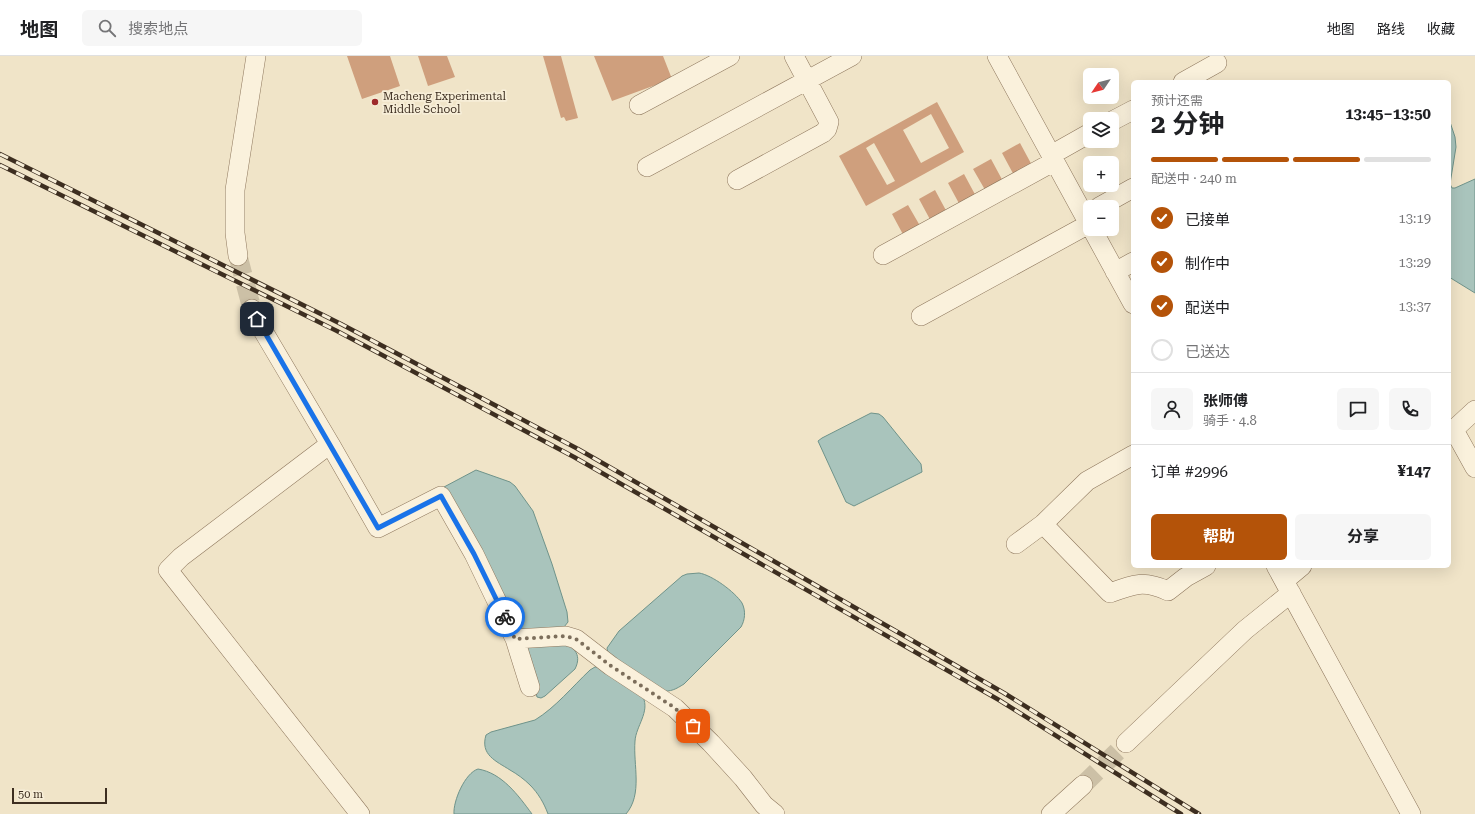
<!DOCTYPE html>
<html lang="zh">
<head>
<meta charset="utf-8">
<style>
	:root { --surface:#fff; --page:#f6f6f6; --text:#202124; --muted:#757577; --line:#e0e0e0; --accent:#b45309 }
	body { margin:0; font-family:"Roboto Serif","Noto Sans SC",serif; background:var(--page); color:var(--text); height:100vh; display:flex; flex-direction:column; font-size:15px; white-space:nowrap }
	* { box-sizing:border-box; margin:0 }
	p { font-size:13px; color:var(--muted) }
	.icon { flex:none; width:22px; height:22px; fill:none; stroke:currentColor; stroke-width:2; stroke-linecap:round; stroke-linejoin:round }
	.map { position:relative; flex:1; overflow:hidden }
	.panel { position:absolute; left:1131px; top:24px; width:320px; height:488px; display:flex; flex-direction:column; background:var(--surface); border-radius:6px; box-shadow:0 4px 16px #0002 }
	.panel>* { flex:none }
	.needle { width:26px; rotate:235deg }
	.fabs { position:absolute; left:1083px; top:12px; display:grid; gap:8px }
	.fabs a { display:grid; place-items:center; width:36px; height:36px; border-radius:6px; background:var(--surface); box-shadow:0 4px 16px #0002; font-size:20px }
	.scale { position:absolute; left:12px; bottom:10px; width:95px; box-sizing:border-box; padding-left:4px; border:2px solid #3d2e20; border-top:0; font-size:11px; line-height:14px; white-space:nowrap; color:#3d2e20; -webkit-text-stroke:3px #f7eed8; paint-order:stroke }
	.pin { position:absolute; display:grid; place-items:center; width:34px; height:34px; color:#fff; margin:-17px; border-radius:8px; box-shadow:0 2px 6px #0006 }
	.courier { position:absolute; display:grid; place-items:center; width:40px; height:40px; margin:-20px; border:3px solid #1a73e8; border-radius:50%; background:#fff; color:#222; box-shadow:0 1px 5px #0007 }
	.head em { font-style:normal; font-weight:700 }
	.head div { display:flex; flex-direction:column-reverse }
	.head { display:flex; align-items:center; justify-content:space-between; height:68px; padding:0 20px }
	h1 { font-size:26px; font-weight:700; line-height:30px }
	.bar { display:grid; grid-template-columns:repeat(4,1fr); gap:6px 4px; align-content:center; height:48px; padding:0 20px }
	.bar i { height:5px; border-radius:3px; background:var(--line) }
	.bar .active { background:var(--accent) }
	.bar p { grid-column:span 4 }
	.line { display:flex; align-items:center; gap:10px; padding:0 20px; border-top:1px solid var(--line) }
	.line div { flex:1 }
	.round { display:grid; place-items:center; flex:none; width:42px; height:42px; border-radius:6px; background:var(--page) }
	ol { padding:0 20px; list-style:none }
	li { display:flex; align-items:center; gap:12px; height:44px }
	li p { margin-inline-start:auto }
	li .icon { padding:4px; border-radius:50%; background:var(--accent); color:#fff; stroke-width:4 }
	li:last-child { color:var(--muted) }
	li i { width:22px; height:22px; border:2px solid var(--line); border-radius:50% }
	.button { display:flex; gap:8px; margin-top:auto; padding:8px 20px }
	.button a { flex:1; height:46px; border-radius:6px; background:var(--accent); color:#fff; font-size:16px; font-weight:700; line-height:46px; text-align:center }
	.button a+a { background:var(--page); color:var(--text) }
	header { display:flex; align-items:center; gap:24px; box-sizing:border-box; height:56px; padding:0 20px; background:var(--surface); border-bottom:1px solid var(--line) }
	header strong { font-size:19px }
	nav { display:flex; gap:22px; margin-inline-start:auto; font-size:14px }
	.search { width:280px; height:36px; background:var(--page); display:flex; align-items:center; gap:10px; box-sizing:border-box; padding:0 14px; border-radius:6px; color:var(--muted); font-size:15px }
	.map>svg:first-child { display:block }
	.water { fill:#a9c4bc; stroke:#6f938a }
	.building { fill:#cf9f7d; fill-rule:evenodd }
	.lines { fill:none; stroke-linecap:round; stroke-linejoin:round }
	.minor-tunnel { stroke:#ccc0a6; stroke-width:19; stroke-dasharray:19 10; stroke-linecap:butt }
	.minor-casing { stroke:#8d765c; stroke-width:20 }
	.minor { stroke:#faf1dc; stroke-width:19 }
	.rail-casing { stroke:#3d2e20; stroke-width:4.5 }
	.rail { stroke:#f7eed8; stroke-width:3; stroke-dasharray:9; stroke-linecap:butt }
	.done { stroke:#7c6e5b; stroke-width:4; stroke-dasharray:0 7.2 }
	.route { stroke:#1a73e8; stroke-width:5 }
	.poi-dot { fill:#9e2a2b; stroke:#f7eed8; stroke-width:1.5 }
	.labels { text-anchor:middle; dominant-baseline:central; stroke-width:3.5; stroke-linejoin:round; paint-order:stroke }
	.poi-label { font-size:11px; fill:#3d2e20; stroke:#f7eed8; text-anchor:start }
</style>
</head>
<body>
<header>
<strong>地图</strong>
<div class="search"><svg class="icon" aria-label="search" viewBox="0 0 24 24"><circle cx="10" cy="10" r="6"/><path d="M15 15l6 6"/></svg>搜索地点</div>
<nav><a>地图</a><a>路线</a><a>收藏</a></nav>
</header>
<div class="map">
<svg width="1475" height="758" viewBox="0 0 1475 758">
	<rect width="100%" height="100%" fill="#f0e4c8"/>
	<path class="water" d="M1449,63L1455,81L1456,91L1450,128L1452,132H1455L1475,123V237L1449,221Z
		M871,357L879,358L883,361L921,408L922,416L854,450L846,446L818,385L822,382Z
		M476,414L510,426L515,430L533,455L552,508L567,556L568,566L564,571L524,576L519,573L444,431Z
		M699,517C712,519 735,536 742,547C746,555 745,564 741,571L684,628C676,633 671,636 661,635L608,598L607,592L619,575L682,520L687,518Z
		M559,584C572,590 583,597 575,613L545,640L541,642L537,641L525,586Z
		M595,611H598L643,641C650,656 636,670 635,685C633,709 643,738 626,758H548C544,747 538,737 530,729C524,723 517,718 510,714C496,705 480,699 486,679L491,676L535,664C556,651 572,631 590,614Z
		M478,713C502,717 518,739 532,758H454C453,745 465,717 478,713Z"/>
	<path class="building" d="M347,0H390L400,30L362,43Z
		M418,0H447L455,21L428,30Z
		M543,0H561L578,62L566,65L564,61L561,62Z
		M594,0H663L672,23L612,45Z
		M937,46L964,96L866,150L839,100ZM931,58L949,92L921,107L903,74ZM874,87L895,125L887,129L866,92Z
		M1020,87L1034,113L1016,123L1002,97Z
		M991,103L1005,129L988,139L973,113Z
		M964,118L978,144L962,153L948,127Z
		M935,134L949,160L933,169L919,143Z
		M908,149L923,175L906,184L892,158Z"/>
	<g class="lines">
		<path class="minor-tunnel" d="M238,200L252,253
			M1083,729L1126,687"/>
		<g class="minor-casing">
			<path id="minor" d="M997,0L1090,170
				M1183,26L1217,7
				M639,49L730,0
				M1112,65L1133,54
				M1051,99L1090,77
				M647,111L852,0
				M737,124L823,77L827,73L829,66L794,0
				M1099,151L1133,132
				M1092,173L1133,248
				M883,199L1055,105
				M238,200L235,177V134L256,0
				M1115,216L1133,206
				M252,253L262,273L330,388L181,501L168,514L360,758
				M921,260L1089,168
				M1454,374L1475,412
				M1449,378L1475,354
				M330,388L378,472L441,440L474,498L515,583L530,631
				M1043,468L1110,537C1134,528 1144,524 1168,535L1186,521L1206,510
				M1016,488L1043,468L1087,425L1133,399
				M1276,510L1411,758
				M1284,525L1302,510
				M515,583L566,580L576,583L611,610L675,652L711,687L743,722L764,749L775,758
				M1126,687L1245,574L1291,537
				M1051,758L1083,729"/>
		</g>
		<use href="#minor" class="minor"/>
		<g class="rail-casing">
			<path id="rail" d="M0,98L341,268L578,393L1004,637L1199,758
				M0,109L337,275L574,401L999,644L1181,758"/>
		</g>
		<use href="#rail" class="rail"/>
	</g>
	<g class="lines">
		<path class="done" d="M505,561L515,583L566,580L576,583L611,610L675,652L693,670"/>
		<path class="route" d="M257,263L378,472L441,440L474,498L505,561"/>
	</g>
	<circle class="poi-dot" cx="375" cy="46" r="4"/>
	<g class="labels">
		<g class="poi-label">
			<text x="383" y="40">Macheng Experimental<tspan x="383" dy="13">Middle School</tspan></text>
		</g>
	</g>
</svg>
<div class="fabs">
<a><svg class="needle" viewBox="-14 -14 28 28"><path d="M0-13l5 13h-10z" fill="#e53935"/><path d="M0 13l5-13h-10z" fill="#757577"/></svg></a>
<a><svg class="icon" aria-label="layers" viewBox="0 0 24 24"><path d="M12 4l9 5-9 5-9-5zM3 14l9 5 9-5"/></svg></a>
<a>+</a>
<a>−</a>
</div>
<div class="scale">50 m</div>
<div class="pin" style="left:693px;top:670px;background:#ea580c"><svg class="icon" aria-label="bag" viewBox="0 0 24 24"><path d="M5 8h14l-1 12H6zM9 8a3 3 0 0 1 6 0"/></svg></div>
<div class="pin" style="left:257px;top:263px;background:#1f2937"><svg class="icon" aria-label="home" viewBox="0 0 24 24"><path d="M3 11l9-7 9 7M6 9v11h12V9"/></svg></div>
<div class="courier" style="left:505px;top:561px"><svg class="icon" aria-label="bike" viewBox="0 0 24 24"><circle cx="6" cy="16" r="4"/><circle cx="18" cy="16" r="4"/><path d="M6 16l4-8h5l3 8M10 8l3 8H6M13 5h3"/></svg></div>
<section class="panel">
<div class="head"><div><h1>2 分钟</h1><p>预计还需</p></div><em>13:45–13:50</em></div>
<div class="bar"><i class="active"></i><i class="active"></i><i class="active"></i><i></i><p>配送中 · 240 m</p></div>
<ol>
<li><svg class="icon" aria-label="check" viewBox="0 0 24 24"><path d="M5 12l5 5 9-10"/></svg>已接单<p>13:19</p></li>
<li><svg class="icon" aria-label="check" viewBox="0 0 24 24"><path d="M5 12l5 5 9-10"/></svg>制作中<p>13:29</p></li>
<li><svg class="icon" aria-label="check" viewBox="0 0 24 24"><path d="M5 12l5 5 9-10"/></svg>配送中<p>13:37</p></li>
<li><i></i>已送达</li>
</ol>
<div class="line" style="height:72px"><a class="round"><svg class="icon" aria-label="person" viewBox="0 0 24 24"><circle cx="12" cy="8" r="4"/><path d="M4 21q1-7 8-7t8 7"/></svg></a><div><b>张师傅</b><p>骑手 · 4.8</p></div><a class="round"><svg class="icon" aria-label="chat" viewBox="0 0 24 24"><path d="M4 5h16v11H9l-5 4z"/></svg></a><a class="round"><svg class="icon" aria-label="phone" viewBox="0 0 24 24"><path d="M5 4h4l2 5-3 2q2 4 5 5l2-3 5 2v4C11 20 4 13 5 4z"/></svg></a></div>
<div class="line" style="height:52px"><div>订单 #2996</div><b>¥147</b></div>
<div class="button"><a>帮助</a><a>分享</a></div>
</section>
</div>
</body>
</html>
